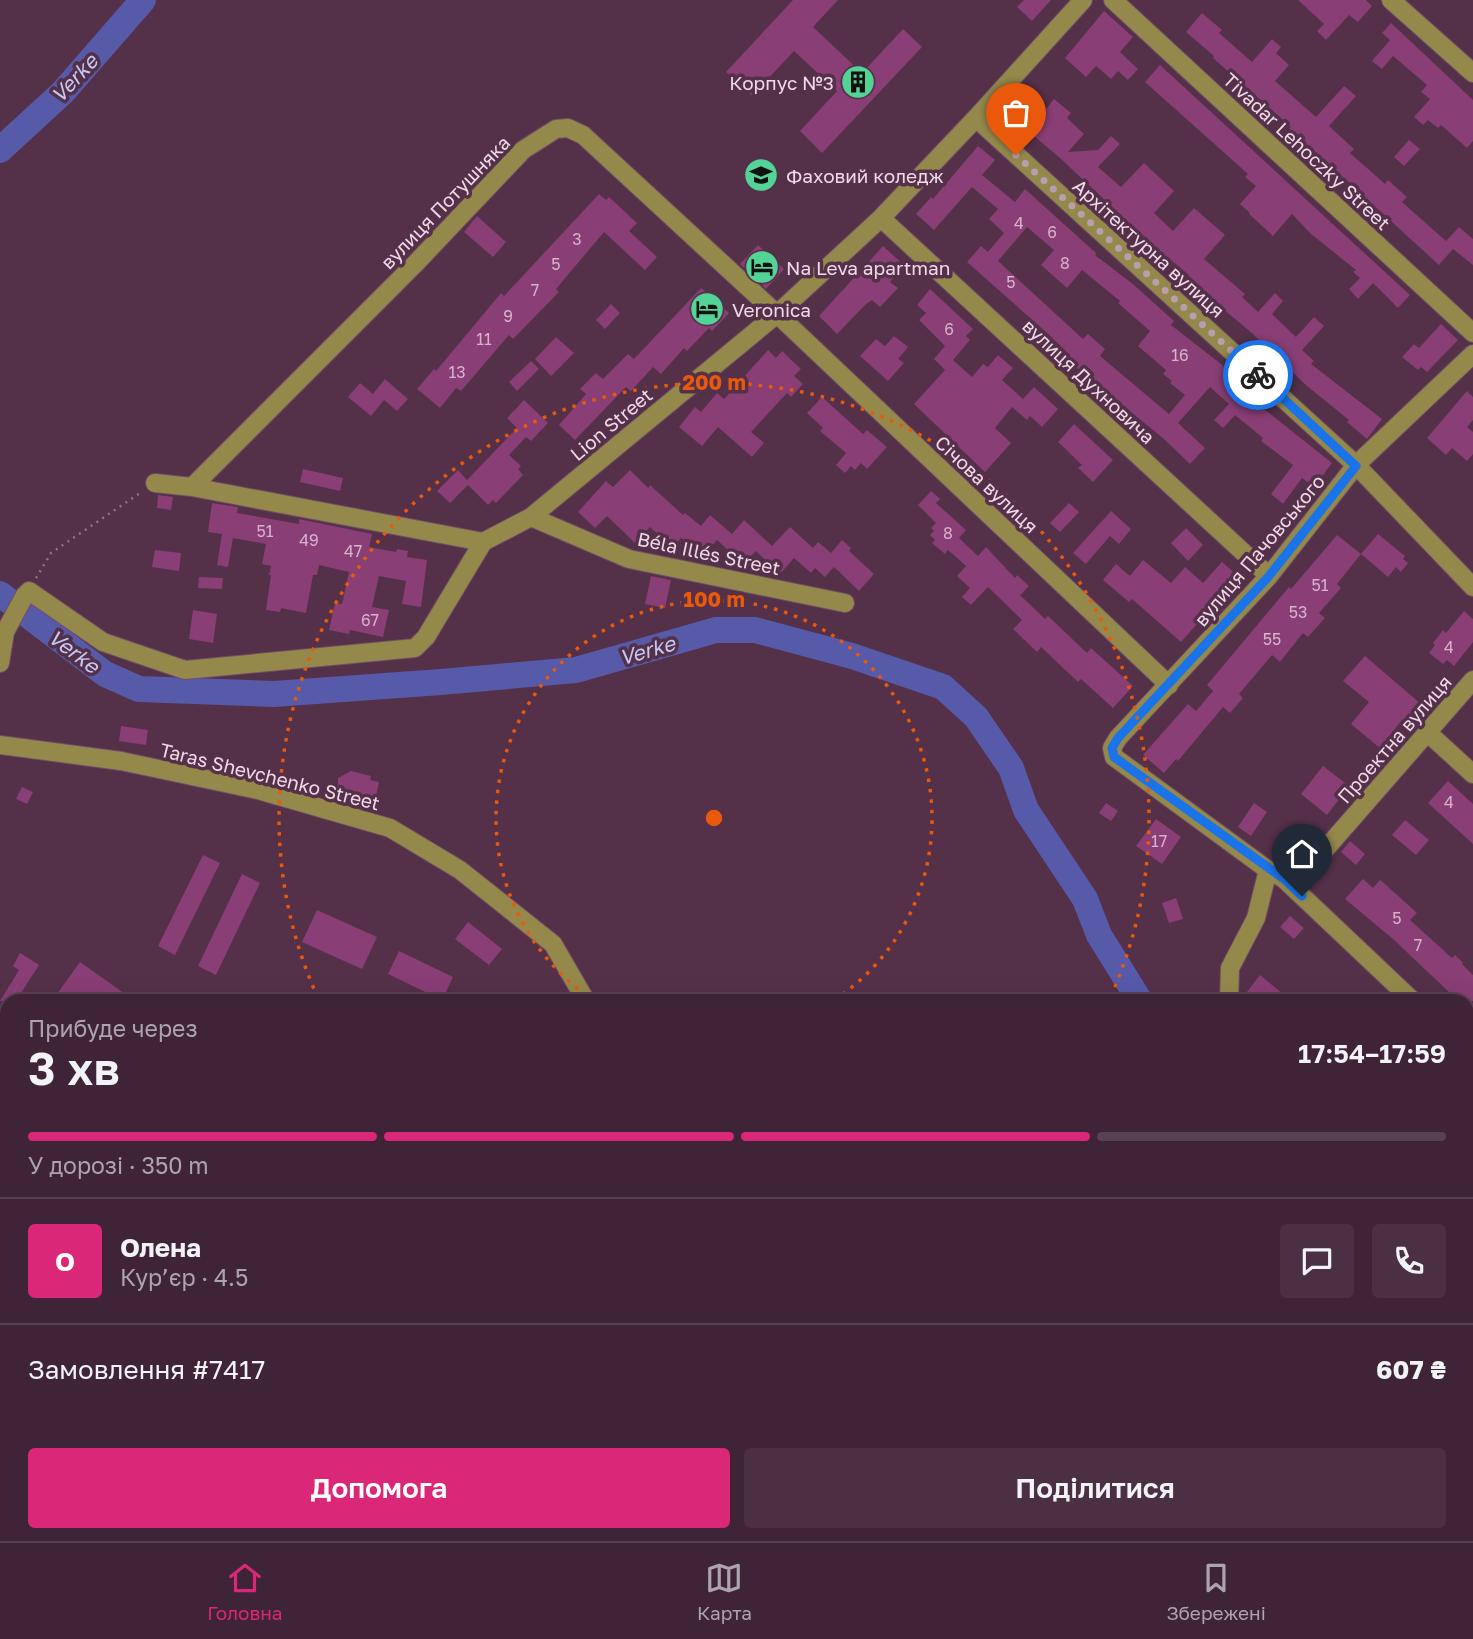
<!DOCTYPE html>
<html lang="uk">
<head>
<meta charset="utf-8">
<style>
	:root { --surface:#3f2437; --page:#4a3042; --text:#f1f3f6; --muted:#ada4ad; --line:#584152; --accent:#db2777 }
	body { margin:0; font-family:"Golos Text",sans-serif; background:var(--page); color:var(--text); height:100vh; display:flex; flex-direction:column; font-size:26px; white-space:nowrap }
	* { box-sizing:border-box; margin:0 }
	p { font-size:23px; color:var(--muted) }
	.icon { flex:none; width:38px; height:38px; fill:none; stroke:currentColor; stroke-width:2; stroke-linecap:round; stroke-linejoin:round }
	.map { position:relative; flex:1; overflow:hidden }
	.side { position:absolute; left:0px; top:994px; width:1474px; height:548px; display:flex; flex-direction:column; background:var(--surface); border-radius:21px 21px 0 0; box-shadow:0 7px 28px #0002,0 0 0 2px var(--line) }
	.side>* { flex:none }
	.pin { position:absolute; display:grid; place-items:center; width:60px; height:60px; color:#fff; margin:-72px -30px; border-radius:50% 50% 50% 0; rotate:-45deg; box-shadow:0 0 7px #0007 }
	.pin .icon { rotate:45deg }
	.courier { position:absolute; display:grid; place-items:center; width:70px; height:70px; margin:-35px; border:5px solid #1a73e8; border-radius:50%; background:#fff; color:#222; box-shadow:0 2px 9px #0007 }
	.overview em { font-style:normal; font-weight:600 }
	.overview div { display:flex; flex-direction:column-reverse }
	.overview { display:flex; align-items:center; justify-content:space-between; height:119px; padding:0 28px }
	h1 { font-size:46px; font-weight:600; line-height:52px }
	.bar { display:grid; grid-template-columns:repeat(4,1fr); gap:10px 7px; align-content:center; height:84px; padding:0 28px }
	.bar i { height:9px; border-radius:5px; background:var(--line) }
	.bar .active { background:var(--accent) }
	.bar p { grid-column:span 4 }
	.line { display:flex; align-items:center; gap:18px; padding:0 28px; border-top:2px solid var(--line) }
	.line div { flex:1 }
	.round { display:grid; place-items:center; flex:none; width:74px; height:74px; border-radius:7px; background:var(--page) }
	.action { display:flex; gap:14px; margin-top:auto; padding:14px 28px }
	.action a { flex:1; height:80px; border-radius:7px; background:var(--accent); color:#fff; font-size:28px; font-weight:600; line-height:80px; text-align:center }
	.action a+a { background:var(--page); color:var(--text) }
	.tab-bar { display:flex; justify-content:space-around; align-items:center; height:98px; border-top:2px solid var(--line); background:var(--surface); font-size:19px; color:var(--muted) }
	.tab-bar a { display:grid; justify-items:center; gap:4px }
	.tab-bar .active { color:var(--accent) }
	.map>svg:first-child { display:block }
	.green { fill:#844b73 }
	.lines { fill:none; stroke-linecap:round; stroke-linejoin:round }
	.river { stroke:#565aa9; stroke-width:26 }
	.building { fill:#893e75; fill-rule:evenodd }
	.minor-casing { stroke:#704e66; stroke-width:20 }
	.path { stroke:#917287; stroke-width:2.5; stroke-dasharray:2 5; stroke-linecap:butt }
	.minor { stroke:#94884b; stroke-width:18 }
	.done { stroke:#b99eb0; stroke-width:7; stroke-dasharray:0 12.6 }
	.route { stroke:#1a73e8; stroke-width:9 }
	.ring { fill:none; stroke:#e8590c; stroke-width:3.5; stroke-dasharray:3.5 7 }
	.labels { text-anchor:middle; dominant-baseline:central; stroke-width:7; stroke-linejoin:round; paint-order:stroke }
	.number-label { font-size:16px; fill:#d6b2cb }
	.poi-label { font-size:19px; fill:#f0d9e8; stroke:#543049; text-anchor:start }
	.street-label { font-size:19px; fill:#f0d9e8; stroke:#543049 }
	.water-label { font-size:21px; font-style:italic; fill:#c4c9f5; stroke:#543049 }
	.centre { fill:#e8590c; stroke:#543049; stroke-width:3.5 }
	.ring-label { font-size:21px; text-anchor:middle; font-weight:bold; fill:#e8590c; stroke:#543049; stroke-width:7; stroke-linejoin:round; paint-order:stroke }
</style>
</head>
<body>
<div class="map">
<svg width="1473" height="1541" viewBox="0 0 1473 1541">
	<rect width="100%" height="100%" fill="#543049"/>
	<path class="green" d="M1467,1485L1473,1491V1541H1175L1173,1535H1466Z"/>
	<g class="lines">
		<path class="river" d="M0,150L63,92L143,0
			M0,594L105,674L139,689L274,694L441,682L576,670L716,630H755L852,656L943,687L976,717L1011,768L1026,810L1085,899L1099,935L1140,1001
			M1466,1454L1473,1460"/>
	</g>
	<path class="building" d="M793,0H838L813,27L862,73L903,29L922,47L822,153L800,131L837,91L794,51L752,96L726,72Z
		M1024,0H1051L1032,21L1017,7Z
		M1298,0H1366L1372,6L1358,22L1349,15L1326,40L1317,31L1324,24Z
		M1104,11L1133,37L1120,52L1138,69L1128,80L1118,71L1111,79L1096,66L1086,77L1065,58Z
		M1202,13L1222,30L1219,33L1252,62L1272,39L1281,47L1276,53L1289,65L1275,81L1316,117L1344,86L1356,96L1329,126L1354,149L1350,153L1385,184L1388,180L1407,197L1402,202L1446,241L1459,227L1473,239V265L1453,249L1439,265L1289,128L1291,127L1213,58L1214,56L1186,32Z
		M1391,23L1473,100V141L1467,148L1441,125L1438,128L1428,120L1423,125L1414,117L1430,99L1421,92L1427,85L1393,56L1382,69L1372,61L1390,40L1382,33Z
		M1160,65L1410,295L1398,308L1373,283L1358,299L1349,289L1360,278L1353,272L1356,270L1311,234L1292,214L1273,236L1249,214L1250,213L1240,204L1256,186L1245,177L1248,174L1145,82Z
		M1054,99L1071,113L1067,118L1084,134L1068,152L1098,150L1111,136L1120,144L1098,167L1121,187L1144,163L1174,191L1154,213L1173,231L1194,208L1225,235L1204,259L1245,294L1242,297L1258,312L1275,293L1283,301L1272,314L1296,337L1314,317L1324,326L1302,350L1314,361L1311,364L1382,419L1367,439L1347,422L1349,420L1307,386L1253,334L1186,278L1189,275L1156,248L1061,159L1019,123L1035,105L1043,113Z
		M1409,140L1420,149L1404,166L1394,157Z
		M978,146L995,160L982,175L1015,202L1025,189L1096,253L1095,255L1134,285L1174,321L1171,325L1226,368L1224,370L1252,395L1250,398L1332,463L1314,487L1302,478L1283,504L1271,494L1293,465L1261,441L1263,438L1235,415L1223,428L1214,420L1229,404L1210,387L1178,423L1205,448L1190,464L1164,439L1066,359L1070,355L1047,333L967,262L981,246L988,252L1004,233L989,219L998,209L972,187L934,230L916,214L931,197L933,199ZM1027,227L1054,250L1041,265L1067,288L1082,270L1120,301L1118,303L1150,331L1138,346L1166,370L1163,374L1172,381L1170,383L1185,395L1169,414L1100,356L1105,349L1088,334L1083,339L998,261Z
		M599,194L606,200L609,197L637,223L629,231L657,257L645,270L604,232L556,289L559,292L513,339L509,335L461,391L456,388L440,408L417,389L434,369L436,371L501,293L504,296Z
		M477,216L506,242L493,257L464,232Z
		M758,245L784,269L766,289L740,264Z
		M883,246L904,265L890,282L898,288L880,307L872,300L865,305L837,334L819,316Z
		M701,288L729,313L712,331L709,328L687,351L684,348L661,374L653,367L631,391L626,387L575,440L559,425L586,394L580,389L596,373L603,379L628,354L634,359Z
		M930,289L973,329L966,336L970,340L953,360L972,377L983,364L988,367L998,355L1013,368L1002,380L1023,399L1034,387L1058,409L1042,427L1030,416L1027,420L1012,407L995,428L1011,443L985,472L914,404L945,370L934,359L945,346L919,320L926,313L917,305Z
		M611,304L620,313L605,329L596,320Z
		M1441,324L1458,340L1427,372L1421,367L1418,370L1402,357L1414,344L1419,348Z
		M894,336L908,347L898,359L904,363L888,381L860,356L876,339L885,346Z
		M556,337L574,353L551,376L535,359Z
		M768,350L776,358L782,351L801,369L794,376L803,384L791,397L787,393L751,432L764,443L752,457L718,427L702,446L679,427L695,407L701,412L717,393L724,399Z
		M531,361L539,369L517,391L509,382Z
		M385,379L408,399L397,411L384,400L371,416L348,397L360,383L373,394Z
		M1467,391L1473,397V420L1467,427L1473,432V454L1467,461L1452,448L1446,455L1427,438Z
		M822,397L863,434L867,430L887,447L867,469L861,463L855,470L851,466L845,473L836,465L846,453L820,431L823,428L807,413Z
		M524,400L548,423L531,441L526,437L509,455L521,466L518,469L523,475L496,503L493,500L488,505L468,485L450,503L437,491L458,470L467,480L517,428L507,418Z
		M1074,424L1113,460L1093,482L1078,468L1082,465L1058,442Z
		M303,469L343,478L340,491L300,482Z
		M630,470L648,488L650,485L683,515L685,513L701,526L710,515L732,534L744,520L772,546L790,527L813,548L818,542L831,553L842,540L851,548L849,551L874,574L859,591L834,567L825,577L815,568L811,573L794,558L780,574L756,551L743,564L717,540L703,557L681,538L673,547L650,527L635,543L607,516L595,528L578,512L606,481L613,487Z
		M931,491L940,499L936,503L966,530L959,538L978,556L986,547L1015,578L1017,575L1029,586L1020,595L1045,619L1048,616L1087,653L1091,648L1133,686L1113,708L1081,679L1078,682L1041,647L1037,652L1013,629L1022,620L988,587L971,605L962,597L970,588L957,576L966,566L948,550L945,554L932,543L935,540L930,535L934,531L931,528L936,523L918,505Z
		M158,495L173,497L171,510L157,508Z
		M212,503L238,507L237,513L299,524V519L372,534L369,547L396,552L397,549L408,551L407,557L427,560L421,607L402,604L406,581L379,576L372,607L389,610L383,637L350,630L349,634L329,630L335,603L342,604L349,572L319,565L317,575H313L306,613L281,608L280,612L266,610L271,575H269L271,566L262,564L266,544L233,538L228,567L217,565L222,534L208,532Z
		M1069,503L1079,512L1060,532L1050,523Z
		M1111,511L1131,529L1119,544L1110,536L1086,564L1073,553Z
		M1186,528L1203,545L1188,561L1171,543Z
		M1378,534L1405,556L1403,559L1408,563L1401,572L1396,567L1388,577L1361,554Z
		M1337,535L1361,554L1337,584L1341,588L1319,613L1325,618L1308,637L1303,633L1280,662L1272,655L1239,694L1243,698L1230,713L1223,707L1178,761L1176,759L1164,773L1143,755L1188,704L1196,711L1213,691L1207,685L1289,587L1291,589Z
		M155,550L181,553L179,571L152,567Z
		M1143,560L1171,583L1185,567L1203,583L1222,562L1238,576L1218,599L1226,606L1212,621L1205,615L1181,642L1132,599L1129,602L1103,580L1116,564L1130,576Z
		M651,576L671,580L665,608L645,604Z
		M199,577L223,578L222,589L198,588Z
		M193,610L217,614L213,643L189,639Z
		M1464,611L1473,619V642L1454,666L1447,660L1443,664L1429,653L1435,645L1433,643L1443,630L1446,633Z
		M1365,656L1421,704L1405,722L1402,720L1380,748L1351,724L1369,702L1343,681Z
		M121,726L148,730L146,745L119,741Z
		M1323,766L1349,786L1327,815L1301,794Z
		M351,771L371,776L370,780L379,782L375,801L366,799L365,802L346,798L338,790V778Z
		M1448,781L1473,804V844L1428,803Z
		M22,787L33,792L27,804L16,799Z
		M1106,803L1118,811L1111,821L1099,813Z
		M1254,803L1267,812L1251,836L1238,827Z
		M1156,819L1181,837L1162,864L1136,846Z
		M1405,820L1429,840L1416,855L1392,835Z
		M1350,841L1365,854L1356,865L1341,852Z
		M203,855L220,863L175,955L158,946Z
		M242,874L260,883L216,975L198,966Z
		M1363,879L1373,888L1380,880L1386,885L1417,913L1410,920L1452,958L1455,955L1463,963L1462,964L1473,975V1001H1442L1450,993L1393,939L1345,899Z
		M1176,898L1183,919L1169,923L1162,903Z
		M317,910L377,937L362,969L302,942Z
		M1290,916L1304,928L1294,939L1280,927Z
		M468,922L502,949L489,965L455,939Z
		M399,951L453,977L442,1000L388,974Z
		M20,953L39,965L21,993L33,1001H0L19,970L13,966Z
		M80,962L135,1001H52Z
		M1260,975L1283,994L1278,1001H1240Z"/>
	<g class="lines">
		<g class="minor-casing">
			<path id="minor" d="M1113,0L1473,333
				M1391,0L1473,73
				M976,118L1356,465L1473,587
				M881,218L1269,576
				M192,487L414,265L523,150L556,129L568,128L583,135L777,314L1169,685
				M531,517L629,559L845,603
				M483,542L531,517L777,314L881,218L976,118L1083,0
				M0,663L5,632L25,595L29,591L103,642L185,670L415,648L426,637L483,542L192,487L155,483
				M1427,732L1473,774
				M0,745L121,761L258,790L390,828L460,870L553,944L586,1001
				M1274,873L1284,879L1413,1001
				M1284,879L1308,869L1473,680
				M1229,1001L1230,968L1256,918L1268,870L1114,757L1112,748L1118,738L1269,576L1356,465L1473,354
				M1466,1052L1473,1058
				M1466,1236L1473,1229
				M1466,1381L1473,1387
				M1164,1535L1166,1541"/>
		</g>
		<path class="path" d="M36,578L51,553L143,491"/>
		<use href="#minor" class="minor"/>
	</g>
	<g class="lines">
		<path class="done" d="M1016,155L1258,375"/>
		<path class="route" d="M1258,375L1356,466L1269,576L1118,738L1112,748L1114,757L1284,879L1302,896"/>
	</g>
	<g class="ring">
		<path d="M595 1001A218 218 0 1 1 833 1001"/>
		<path d="M318 998A435 435 0 1 1 1110 998"/>
	</g>
	<defs>
		<g id="building-disc" transform="scale(1.75)"><circle r="9.5" fill="#54d396" stroke="#543049"/><path d="M-4-6H4V6H1V3H-1V6H-4ZM-2.5-4.3h1.7v1.8h-1.7ZM.8-4.3h1.7v1.8H.8ZM-2.5-1h1.7V.8h-1.7ZM.8-1h1.7V.8H.8Z" fill="#111"/></g>
		<g id="university-disc" transform="scale(1.75)"><circle r="9.5" fill="#54d396" stroke="#543049"/><path d="M0-5L7-2L0 1L-7-2ZM-4 1L0 2.5L4 1V4Q0 6-4 4Z" fill="#111"/></g>
		<g id="hotel-disc" transform="scale(1.75)"><circle r="9.5" fill="#54d396" stroke="#543049"/><path d="M-6-4.5h1.5V1H6V5H4.5V3h-9V5H-6ZM-4 0a1.8 1.8 0 1 1 3.6 0ZM.5 0V-2.5h3Q6-2.5 6 0Z" fill="#111"/></g>
	</defs>
	<g fill-rule="evenodd">
		<use href="#building-disc" x="858" y="82"/>
		<use href="#university-disc" x="761" y="175"/>
		<use href="#hotel-disc" x="762" y="267"/>
		<use href="#hotel-disc" x="707" y="309"/>
	</g>
	<g class="labels">
		<g class="number-label">
			<text x="1019" y="223">4</text>
			<text x="1052" y="232">6</text>
			<text x="577" y="239">3</text>
			<text x="1065" y="263">8</text>
			<text x="556" y="264">5</text>
			<text x="1011" y="282">5</text>
			<text x="535" y="290">7</text>
			<text x="508" y="316">9</text>
			<text x="949" y="329">6</text>
			<text x="484" y="339">11</text>
			<text x="1180" y="355">16</text>
			<text x="457" y="372">13</text>
			<text x="265" y="531">51</text>
			<text x="948" y="533">8</text>
			<text x="309" y="540">49</text>
			<text x="353" y="551">47</text>
			<text x="1320" y="585">51</text>
			<text x="1298" y="612">53</text>
			<text x="370" y="620">67</text>
			<text x="1272" y="639">55</text>
			<text x="1449" y="647">4</text>
			<text x="1449" y="802">4</text>
			<text x="1159" y="841">17</text>
			<text x="1397" y="918">5</text>
			<text x="1418" y="945">7</text>
		</g>
		<g class="poi-label">
			<text x="834" y="82" text-anchor="end">Корпус №3</text>
			<text x="786" y="175">Фаховий коледж</text>
			<text x="786" y="267">Na Leva apartman</text>
			<text x="732" y="309">Veronica</text>
		</g>
		<g class="street-label">
			<text transform="translate(1307 151) rotate(43)">Tivadar Lehoczky Street</text>
			<text transform="translate(445 202) rotate(-46)">вулиця Потушняка</text>
			<text transform="translate(1149 248) rotate(42)">Архітектурна вулиця</text>
			<text transform="translate(1089 381) rotate(43)">вулиця Духновича</text>
			<text transform="translate(611 424) rotate(-40)">Lion Street</text>
			<text transform="translate(987 484) rotate(43)">Січова вулиця</text>
			<text transform="translate(1259 550) rotate(-50)">вулиця Пачовського</text>
			<text transform="translate(709 553) rotate(12)">Béla Illés Street</text>
			<text transform="translate(1394 739) rotate(-49)">Проектна вулиця</text>
			<text transform="translate(270 776) rotate(14)">Taras Shevchenko Street</text>
		</g>
		<g class="water-label">
			<text transform="translate(74 78) rotate(-47)">Verke</text>
			<text transform="translate(647 650) rotate(-16)">Verke</text>
			<text transform="translate(74 651) rotate(37)">Verke</text>
		</g>
	</g>
	<circle cx="714" cy="818" r="10" class="centre"/>
	<g class="ring-label">
		<text x="714" y="390">200 m</text>
		<text x="714" y="607">100 m</text>
	</g>
</svg>
<div class="pin" style="left:1016px;top:155px;background:#ea580c"><svg class="icon" aria-label="bag" viewBox="0 0 24 24"><path d="M5 8h14l-1 12H6zM9 8a3 3 0 0 1 6 0"/></svg></div>
<div class="pin" style="left:1302px;top:896px;background:#1f2937"><svg class="icon" aria-label="home" viewBox="0 0 24 24"><path d="M3 11l9-7 9 7M6 9v11h12V9"/></svg></div>
<div class="courier" style="left:1258px;top:375px"><svg class="icon" aria-label="bike" viewBox="0 0 24 24"><circle cx="6" cy="16" r="4"/><circle cx="18" cy="16" r="4"/><path d="M6 16l4-8h5l3 8M10 8l3 8H6M13 5h3"/></svg></div>
<section class="side">
<div class="overview"><div><h1>3 хв</h1><p>Прибуде через</p></div><em>17:54–17:59</em></div>
<div class="bar"><i class="active"></i><i class="active"></i><i class="active"></i><i></i><p>У дорозі · 350 m</p></div>
<div class="line" style="height:126px"><b class="round" style="background:var(--accent);color:#fff">О</b><div><b>Олена</b><p>Кур’єр · 4.5</p></div><a class="round"><svg class="icon" aria-label="chat" viewBox="0 0 24 24"><path d="M4 5h16v11H9l-5 4z"/></svg></a><a class="round"><svg class="icon" aria-label="phone" viewBox="0 0 24 24"><path d="M5 4h4l2 5-3 2q2 4 5 5l2-3 5 2v4C11 20 4 13 5 4z"/></svg></a></div>
<div class="line" style="height:91px"><div>Замовлення #7417</div><b>607 ₴</b></div>
<div class="action"><a>Допомога</a><a>Поділитися</a></div>
</section>
</div>
<nav class="tab-bar">
<a class="active"><svg class="icon" aria-label="home" viewBox="0 0 24 24"><path d="M3 11l9-7 9 7M6 9v11h12V9"/></svg>Головна</a>
<a><svg class="icon" aria-label="map" viewBox="0 0 24 24"><path d="M3 6l6-2 6 2 6-2v14l-6 2-6-2-6 2zM9 4v14M15 6v14"/></svg>Карта</a>
<a><svg class="icon" aria-label="saved" viewBox="0 0 24 24"><path d="M7 4h10v16l-5-4-5 4z"/></svg>Збережені</a>
</nav>
</body>
</html>
